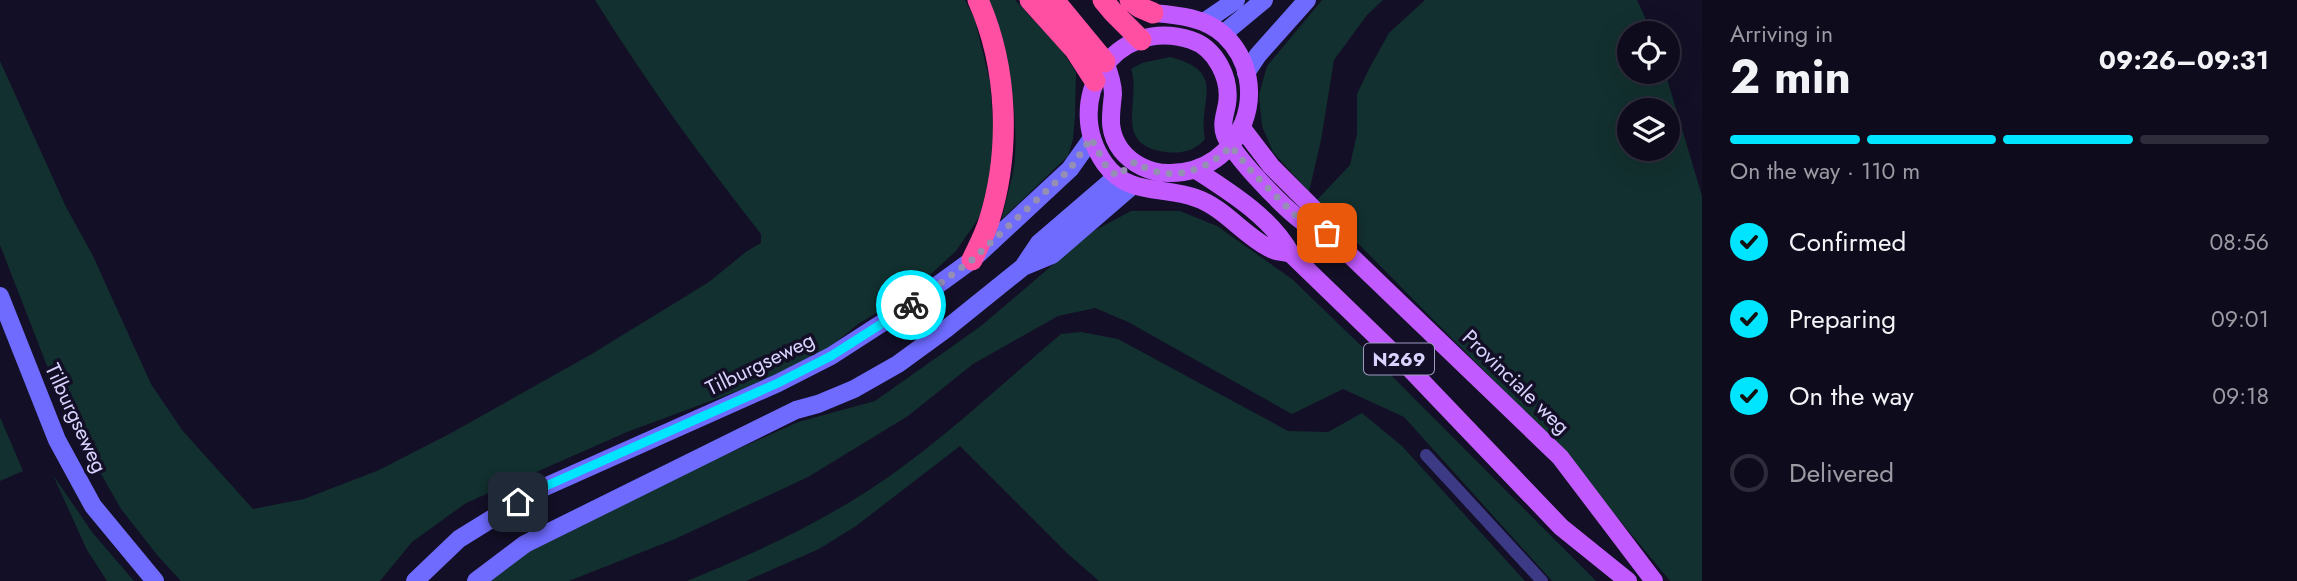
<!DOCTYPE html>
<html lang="en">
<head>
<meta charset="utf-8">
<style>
	:root { --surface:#0e0b1c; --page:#171425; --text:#f1f3f6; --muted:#9b9ba3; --line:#2e2b3b; --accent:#00e5ff }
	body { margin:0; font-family:Jost,sans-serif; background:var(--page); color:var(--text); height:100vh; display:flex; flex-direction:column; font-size:26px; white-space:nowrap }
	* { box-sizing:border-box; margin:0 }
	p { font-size:23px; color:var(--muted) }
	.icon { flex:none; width:38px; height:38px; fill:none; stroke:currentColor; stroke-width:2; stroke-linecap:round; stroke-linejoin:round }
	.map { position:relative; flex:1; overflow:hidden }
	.drawer { display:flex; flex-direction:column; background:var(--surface); width:595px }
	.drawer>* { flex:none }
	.fabs { position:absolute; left:1617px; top:21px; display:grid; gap:14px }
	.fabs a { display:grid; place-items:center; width:63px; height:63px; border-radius:50%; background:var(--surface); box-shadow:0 7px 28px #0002,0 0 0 2px var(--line); font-size:35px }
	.pin { position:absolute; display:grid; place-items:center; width:60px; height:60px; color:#fff; margin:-30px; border-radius:14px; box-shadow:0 4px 10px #0006 }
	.courier { position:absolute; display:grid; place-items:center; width:70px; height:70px; margin:-35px; border:5px solid #00e5ff; border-radius:50%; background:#fff; color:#222; box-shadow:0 2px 9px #0007 }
	.head em { font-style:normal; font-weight:700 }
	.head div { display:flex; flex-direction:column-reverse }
	.head { display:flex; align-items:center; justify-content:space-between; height:119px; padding:0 28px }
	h1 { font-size:46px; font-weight:700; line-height:52px }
	.bar { display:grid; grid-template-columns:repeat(4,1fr); gap:10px 7px; align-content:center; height:84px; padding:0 28px }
	.bar i { height:9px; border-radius:5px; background:var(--line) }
	.bar .current { background:var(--accent) }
	.bar p { grid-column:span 4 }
	ol { padding:0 28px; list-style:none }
	li { display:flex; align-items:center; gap:21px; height:77px }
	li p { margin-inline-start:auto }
	li .icon { padding:7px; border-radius:50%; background:var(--accent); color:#111; stroke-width:4 }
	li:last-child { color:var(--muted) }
	li i { width:38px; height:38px; border:4px solid var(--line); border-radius:50% }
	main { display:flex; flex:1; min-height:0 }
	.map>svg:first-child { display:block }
	.green { fill:#12302f; fill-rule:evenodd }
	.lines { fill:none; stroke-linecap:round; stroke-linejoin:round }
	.lane { stroke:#3d3a85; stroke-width:12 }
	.secondary { stroke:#6f6bff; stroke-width:18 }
	.primary { stroke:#c25bff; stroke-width:18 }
	.highway { stroke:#ff4fa3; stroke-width:21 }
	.done { stroke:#948fb3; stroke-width:7; stroke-dasharray:0 12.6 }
	.route { stroke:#00e5ff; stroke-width:9 }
	.labels { text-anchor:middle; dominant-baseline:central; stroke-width:7; stroke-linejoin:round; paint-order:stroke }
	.shield { fill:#130f26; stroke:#9e99be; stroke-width:2 }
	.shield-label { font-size:19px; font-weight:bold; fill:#d9d4ff }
	.street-label { font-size:21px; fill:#d9d4ff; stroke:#130f26 }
</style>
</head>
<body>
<main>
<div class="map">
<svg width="1702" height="581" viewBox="0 0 1702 581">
	<rect width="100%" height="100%" fill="#130f26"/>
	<path class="green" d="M595,0H965L975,20L990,82L995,156L980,216L956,251L931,274L890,305L858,324L828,349L773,378L627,432L466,503L412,542L380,581H181L158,556L121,509L63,407L0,245V61L66,207L93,256L151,384L182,430L253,509L304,499L379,470L453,432L590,355L709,282L747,251L761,243V234C702,159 646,82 595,0Z
		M989,0H1015L1062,51L1076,72L1075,117L1073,139L1068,156L1002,219C1006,198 1014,176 1015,155C1018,113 1007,37 989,0Z
		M1322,0H1383L1367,15L1334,60L1321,140L1309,192L1273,152L1262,126L1259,95L1267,66Z
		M1425,0H1637L1652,33H1629V72H1665L1702,196V581H1670L1560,448L1316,201L1350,165L1357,134V94L1369,69L1389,33ZM1629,110H1668V149H1629Z
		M1170,57C1229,72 1197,100 1205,139C1195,151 1181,154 1166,152C1111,146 1142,99 1131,69L1142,63Z
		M1131,211H1180L1217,226L1292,279L1379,363L1596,581H1552L1404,417L1343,389L1292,414L1128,322L1095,308L1058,316L973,364L908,416L808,477L675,539L569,581H489L529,551L665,482L798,422L875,401L981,326L1090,233Z
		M1081,332L1118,339L1288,431L1328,432L1362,413L1402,446L1525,581H1099L1068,554L960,446L856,526L819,549L746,581H687C750,555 812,527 869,490C937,446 999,386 1061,334Z
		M0,417L23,471L0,481Z
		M53,475L92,532L134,581H107L87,550Z"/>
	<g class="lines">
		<path class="lane" d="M1426,455L1542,581"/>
		<path class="secondary" d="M1204,22L1236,0
			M1223,34L1264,0
			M1246,73L1258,55L1307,0
			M1023,267L1052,255L1132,186
			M0,296L57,440L93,506L155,581
			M415,581L459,539L538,490L778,383L831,356L910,305L972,260L1070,169L1092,138
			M476,581L525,544L796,410L818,404L854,389L898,364L946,329L1023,267L1039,243L1117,176"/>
		<path class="primary" d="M1105,62C1109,72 1113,83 1113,94C1111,115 1107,131 1121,150C1132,164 1150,173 1168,173C1242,175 1276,84 1224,35C1205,17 1177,15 1153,13
			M1242,128L1271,166L1316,211L1327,233L1560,457L1654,581
			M1196,170C1230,192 1272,218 1291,254L1412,371L1561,527L1628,581
			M1291,254C1285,252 1276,252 1271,249C1244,236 1225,208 1196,198C1164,186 1128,196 1105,164C1060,101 1114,15 1191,40C1216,48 1231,79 1227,104C1225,115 1221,124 1225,135C1234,157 1283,207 1303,222C1309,227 1319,230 1327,233"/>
		<path class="highway" d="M1030,0L1075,50L1095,81
			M1054,0L1105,62
			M1103,0L1113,12L1141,40
			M1130,0L1139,7L1153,13
			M972,260C978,247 985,234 989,221C1011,151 1008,67 978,0"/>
	</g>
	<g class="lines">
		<path class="done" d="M911,305L972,260L1070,169L1091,138L1106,166L1117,176L1135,162C1167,184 1206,172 1231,146L1252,172L1304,224L1327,233"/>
		<path class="route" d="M518,502L537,490L778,383L831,356L911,305"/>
	</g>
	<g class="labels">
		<rect class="shield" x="1364" y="343.5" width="70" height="31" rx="5"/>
		<g class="shield-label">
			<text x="1399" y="359">N269</text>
		</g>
		<g class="street-label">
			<text transform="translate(760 364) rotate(-26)">Tilburgseweg</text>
			<text transform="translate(1516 382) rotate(44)">Provinciale weg</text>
			<text transform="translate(76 418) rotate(65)">Tilburgseweg</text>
		</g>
	</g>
</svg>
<div class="fabs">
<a><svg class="icon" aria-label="locate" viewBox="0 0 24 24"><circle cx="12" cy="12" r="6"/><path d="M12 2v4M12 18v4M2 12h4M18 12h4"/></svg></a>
<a><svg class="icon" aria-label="layers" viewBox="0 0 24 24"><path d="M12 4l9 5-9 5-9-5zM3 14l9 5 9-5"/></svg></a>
</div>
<div class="pin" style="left:1327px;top:233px;background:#ea580c"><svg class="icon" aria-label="bag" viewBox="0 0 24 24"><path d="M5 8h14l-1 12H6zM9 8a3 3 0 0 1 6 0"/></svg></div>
<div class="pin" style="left:518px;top:502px;background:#1f2937"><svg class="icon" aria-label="home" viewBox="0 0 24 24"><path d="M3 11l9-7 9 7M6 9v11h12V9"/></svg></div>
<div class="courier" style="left:911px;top:305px"><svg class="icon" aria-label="bike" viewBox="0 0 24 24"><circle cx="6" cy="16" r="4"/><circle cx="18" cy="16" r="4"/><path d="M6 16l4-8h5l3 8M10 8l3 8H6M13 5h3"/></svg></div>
</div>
<section class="drawer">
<div class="head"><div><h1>2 min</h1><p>Arriving in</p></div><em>09:26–09:31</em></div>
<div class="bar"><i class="current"></i><i class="current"></i><i class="current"></i><i></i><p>On the way · 110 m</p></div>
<ol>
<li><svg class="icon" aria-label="check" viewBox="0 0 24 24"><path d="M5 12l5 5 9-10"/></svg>Confirmed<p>08:56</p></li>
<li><svg class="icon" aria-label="check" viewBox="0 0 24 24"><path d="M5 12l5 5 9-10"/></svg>Preparing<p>09:01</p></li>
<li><svg class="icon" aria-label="check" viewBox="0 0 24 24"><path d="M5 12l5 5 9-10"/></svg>On the way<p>09:18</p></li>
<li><i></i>Delivered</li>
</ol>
</section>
</main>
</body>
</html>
